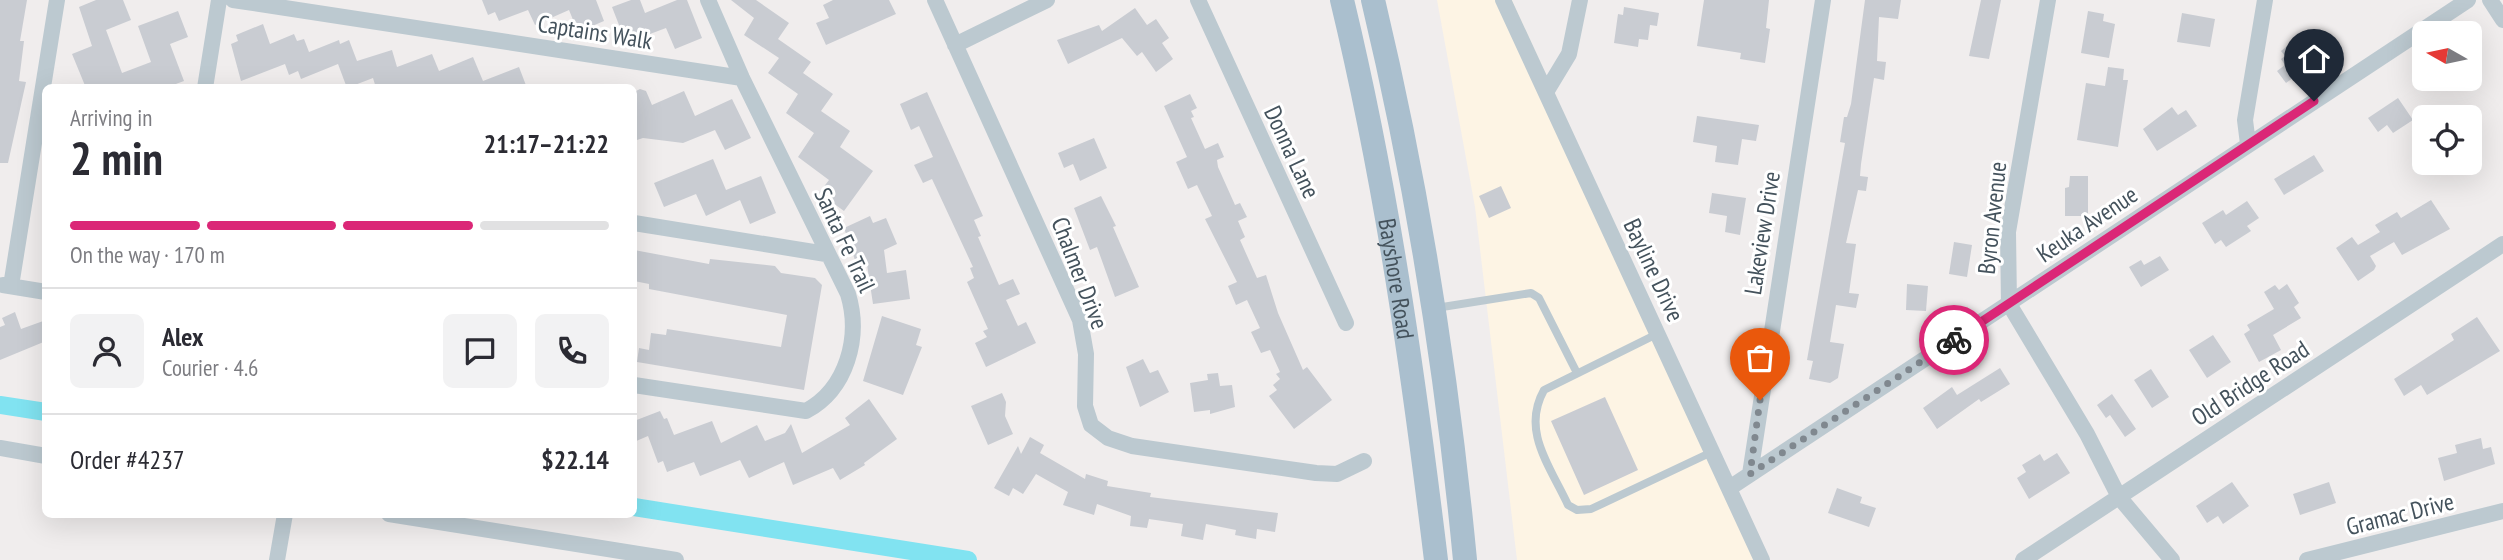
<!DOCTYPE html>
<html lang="en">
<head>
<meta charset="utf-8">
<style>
	:root { --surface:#fff; --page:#f2f2f3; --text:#2b2b33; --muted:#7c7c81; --line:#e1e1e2; --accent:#db2777 }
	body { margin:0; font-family:"PT Sans Narrow",sans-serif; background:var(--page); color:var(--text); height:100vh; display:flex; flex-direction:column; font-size:26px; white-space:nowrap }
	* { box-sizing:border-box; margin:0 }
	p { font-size:23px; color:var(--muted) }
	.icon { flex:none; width:38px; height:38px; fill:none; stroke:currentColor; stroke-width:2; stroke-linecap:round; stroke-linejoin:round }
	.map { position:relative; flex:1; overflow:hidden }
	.side { position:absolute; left:42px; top:84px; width:595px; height:434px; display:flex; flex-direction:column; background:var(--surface); border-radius:10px; box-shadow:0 7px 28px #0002 }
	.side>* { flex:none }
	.needle { width:46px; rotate:279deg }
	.buttons { position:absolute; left:2412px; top:21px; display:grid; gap:14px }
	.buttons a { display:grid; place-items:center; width:70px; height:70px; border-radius:10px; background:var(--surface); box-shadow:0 7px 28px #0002; font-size:35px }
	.pin { position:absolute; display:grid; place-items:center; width:60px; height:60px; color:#fff; margin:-72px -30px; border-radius:50% 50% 50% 0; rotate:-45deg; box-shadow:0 0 7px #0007 }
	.pin .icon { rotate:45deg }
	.courier { position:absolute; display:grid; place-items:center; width:70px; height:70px; margin:-35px; border:5px solid #db2777; border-radius:50%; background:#fff; color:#222; box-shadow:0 2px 9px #0007 }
	.head em { font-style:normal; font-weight:700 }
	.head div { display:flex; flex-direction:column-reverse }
	.head { display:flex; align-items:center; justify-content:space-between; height:119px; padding:0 28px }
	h1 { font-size:46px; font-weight:700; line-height:52px }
	.bar { display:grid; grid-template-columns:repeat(4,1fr); gap:10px 7px; align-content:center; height:84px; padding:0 28px }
	.bar i { height:9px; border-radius:5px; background:var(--line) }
	.bar .current { background:var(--accent) }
	.bar p { grid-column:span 4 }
	.line { display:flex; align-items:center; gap:18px; padding:0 28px; border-top:2px solid var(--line) }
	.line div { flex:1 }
	.round { display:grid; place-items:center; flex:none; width:74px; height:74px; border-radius:10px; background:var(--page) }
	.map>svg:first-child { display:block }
	.commercial { fill:#fdf4e4 }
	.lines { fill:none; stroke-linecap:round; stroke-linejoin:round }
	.canal { stroke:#81e3f1; stroke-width:18 }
	.building { fill:#c9ccd2 }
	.lane { stroke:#bcc9d0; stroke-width:8 }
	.street { stroke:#bcc9d0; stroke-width:16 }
	.primary { stroke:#aabfce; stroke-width:24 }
	.done { stroke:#80888f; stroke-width:7; stroke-dasharray:0 12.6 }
	.route { stroke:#db2777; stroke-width:9 }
	.labels { text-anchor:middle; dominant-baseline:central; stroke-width:6; stroke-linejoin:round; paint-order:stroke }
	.street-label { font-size:24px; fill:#44525c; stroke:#fff }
</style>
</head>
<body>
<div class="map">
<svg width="2503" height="560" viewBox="0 0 2503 560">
	<rect width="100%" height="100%" fill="#f0eded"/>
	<path class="commercial" d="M1437,0H1512L1768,560H1517L1475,207Z"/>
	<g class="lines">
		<path class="canal" d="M0,405L46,412
			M634,507L968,560"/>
	</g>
	<path class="building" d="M0,0H27L20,41H24L19,81L26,82L8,163H0Z
		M96,0H123L131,20L106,30L122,73L151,62L138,26L178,11L188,37L170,44L184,81L165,88H86L72,54L92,46L79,7Z
		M482,0H596L604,21L578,32L569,10L535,25L528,10L499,21L495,12L488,15Z
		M631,0H640L645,13L677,0H687L702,38L675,49L666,28L626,43L612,7Z
		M731,0H756L789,23L778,39L811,62L803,73L833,94L821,111L850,131L840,147L873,171L844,211L819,193L829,180L798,157L814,133L786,113L798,94L768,73L779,58L744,35L754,18Z
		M833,0H889L896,14L826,45L816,23L829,18L823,5Z
		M1704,0H1769L1766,28L1770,29L1765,63L1740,59L1741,53L1697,46Z
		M1865,0H1901L1898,19L1879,17L1877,61L1886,62L1884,80L1874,78L1861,164L1860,176L1868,177L1866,191L1858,190L1846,243L1856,244L1849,293L1859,294L1856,308L1836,305L1830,342L1844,344L1838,378L1830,383L1809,379L1813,361L1807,360L1845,143L1840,142L1844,117H1847L1851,104Z
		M1981,0H2001L1989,59L1969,56Z
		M1624,7L1659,13L1657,26L1650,25L1648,40L1639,39L1638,47L1614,43L1618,14L1623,15Z
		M1135,8L1147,25L1156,19L1169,38L1162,43L1173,59L1156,72L1142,52L1137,56L1122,38L1068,64L1057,40L1099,25L1102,31Z
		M2088,11L2104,14L2103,21L2115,24L2109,58L2081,53Z
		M2182,13L2215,19L2210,47L2177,42Z
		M263,24L270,44L294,34L297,41L304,39L309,52L339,40L340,44L349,40L357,61L392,50L397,67L432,54L439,71L473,57L483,81L519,67L527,88H376L373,78L347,88L338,64L301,79L298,71L289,75L285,64L241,81L231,44L238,41L236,35Z
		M2295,40L2309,58L2304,62L2308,67L2286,83L2277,71L2285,65L2281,59L2285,56L2281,51Z
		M2108,67L2124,69L2123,80H2128L2118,147L2077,140L2086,83L2105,86Z
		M640,89L646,91L652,105L684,91L695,116L732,99L751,138L725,150L715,130L683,143L643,138L634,141V92Z
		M927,92L983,216L974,220L981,236L978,237L999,285L1013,279L1020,294L1006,300L1018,326L1026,322L1036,343L986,367L975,343L987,337L983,331L988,329L967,282L974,278L970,268L973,267L932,179L923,183L914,165L933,157L919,126L911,130L900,104Z
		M1190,94L1197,108L1191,111L1194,117L1191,118L1205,149L1218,143L1224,157L1217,160L1218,167L1235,205L1240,203L1247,217L1238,221L1245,237L1240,240L1257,278L1266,275L1278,313L1303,370L1307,367L1332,400L1294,429L1269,396L1277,390L1273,385L1280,379L1276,374L1280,372L1270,350L1261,353L1251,332L1260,328L1247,300L1236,305L1228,286L1237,282L1205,219L1212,216L1197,185L1188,189L1176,162L1187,157L1164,106Z
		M2398,98L2413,120L2393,133L2387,125L2378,132L2368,118Z
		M2172,107L2178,115L2186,110L2197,126L2157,151L2143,129Z
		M1697,116L1759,125L1756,141L1742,139L1738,165L1715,162L1717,146L1693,142Z
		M1094,138L1107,168L1080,181L1073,164L1064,168L1058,153Z
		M2314,155L2324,171L2284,195L2274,179Z
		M713,159L726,190L761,176L776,213L750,224L740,200L706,216L696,194L664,207L654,183Z
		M2070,176H2088V216H2065V188L2069,187Z
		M1501,186L1511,208L1489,218L1479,196Z
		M1712,193L1746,198L1740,235L1725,232L1727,216L1709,213Z
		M1101,196L1116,226L1113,227L1139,287L1115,297L1097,247L1090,250L1074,208Z
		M2431,200L2450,229L2402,255L2394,242L2370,256L2376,266L2374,270L2358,281L2336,248L2352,237L2358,245L2380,232L2375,225L2397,212L2401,218Z
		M2247,201L2259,218L2247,226L2251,231L2226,247L2221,240L2215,244L2202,223L2223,210L2226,215Z
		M870,216L873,223L886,218L897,244L884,250L887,273L906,270L910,299L873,304L866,258L856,263L844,228Z
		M1954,242L1972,245L1967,277L1949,274Z
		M634,250L709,264L710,259L775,266L781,273L815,278L822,285L804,390L637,362L639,348L649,350L651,333L666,335L667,329L781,347L787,315L649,289V284L634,281Z
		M2160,256L2169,270L2141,287L2129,267L2141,260L2144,265Z
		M1907,284L1928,286L1926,311L1906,310Z
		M2287,284L2299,303L2294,307L2301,318L2273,335L2281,350L2259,362L2244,334L2250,330L2247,325L2274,309L2264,292L2275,285L2279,290Z
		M15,312L21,329L46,320V341L0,360V327L5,325L2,318Z
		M882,316L921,329L916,345L922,347L903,395L863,381Z
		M2477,317L2500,351L2427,395L2421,385L2404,396L2394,379L2454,340L2451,334Z
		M2213,335L2231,362L2207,378L2189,350Z
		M1143,359L1150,373L1158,370L1169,392L1140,407L1126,367Z
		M2000,368L2010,384L1981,402L1979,399L1937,429L1923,408L1952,387L1957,395Z
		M2151,369L2169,397L2152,408L2134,380Z
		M1218,373L1220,386L1232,385L1235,407L1210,414V410L1194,412L1190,383L1208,380L1207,374Z
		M1002,393L1006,402L1005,416L1013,434L988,445L971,406Z
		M2112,394L2136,429L2125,437L2110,415L2106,418L2097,405Z
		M1605,397L1638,470L1584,495L1551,421Z
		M869,399L897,439L864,463L865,465L840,480L833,468L793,485L784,462L749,478L740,460L700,476L694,462L667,472L663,461L658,463L648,436L634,442V421L660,411L664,419L667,418L674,435L712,421L721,443L757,425L765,441L785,433L791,424L802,453L850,425L845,418Z
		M1030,437L1044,445L1040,453L1085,479L1086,474L1108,481L1107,486L1151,493L1150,497L1278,513L1275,532L1257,529L1256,539L1235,535L1236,530L1206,524L1203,540L1181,536L1183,524L1149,519L1147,528L1130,526L1131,516L1097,504L1094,515L1063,505L1068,492L1036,474L1023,494L1013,488L1009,496L994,488L1018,446L1021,454Z
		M2481,438L2483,449L2491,447L2495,464L2444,481L2438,458L2457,453L2455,445Z
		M2057,453L2070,473L2029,499L2017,478L2026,472L2022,465L2040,454L2044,461Z
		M2232,482L2249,506L2223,524L2218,516L2207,523L2196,506Z
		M2329,482L2336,503L2300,515L2293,494Z
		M1837,488L1862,497L1860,503L1876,508L1869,527L1828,513Z"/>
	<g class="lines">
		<path class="lane" d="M1436,308L1531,293L1539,298L1577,373
			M1659,333L1544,390C1521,431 1550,466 1568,505L1577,510L1591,509L1714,451"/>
		<path class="street" d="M233,0L742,78
			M935,0L1080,320L1086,354L1085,406L1091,425L1108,438L1132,446L1316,473L1337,474L1364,461
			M1198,0L1346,323
			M1503,0L1762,560
			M2048,0L2008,232L2009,304L2087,434L2119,497L2172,560
			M2490,0L2503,20
			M955,45L1047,0
			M205,88L219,0
			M1546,92L1569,54L1580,0
			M2248,144L2245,120L2265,0
			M634,223L826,254
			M3,285L46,292
			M11,286L57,0
			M634,385L806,411C847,389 861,337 848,294L742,78L708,0
			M0,448L46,456
			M1750,474L1823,0
			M1731,487L2468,0
			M389,514L676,560
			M277,560L285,514
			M2023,560L2503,244
			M2307,560L2503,511"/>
		<g class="primary">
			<path id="s1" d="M1342,0C1387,187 1413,370 1436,560"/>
			<path d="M1373,0C1417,184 1447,372 1465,560"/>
		</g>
	</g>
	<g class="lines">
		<path class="done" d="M1760,400L1750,474L1954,340"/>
		<path class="route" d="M1954,340L2314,101"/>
	</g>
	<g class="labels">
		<g class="street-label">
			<text transform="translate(595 32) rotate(9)">Captains Walk</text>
			<text transform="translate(1292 152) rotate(65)">Donna Lane</text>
			<text transform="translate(1992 218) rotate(-84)">Byron Avenue</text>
			<text transform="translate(2087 224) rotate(-34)">Keuka Avenue</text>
			<text transform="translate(1762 233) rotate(-81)">Lakeview Drive</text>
			<text transform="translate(845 240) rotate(65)">Santa Fe Trail</text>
			<text transform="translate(1654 270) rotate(65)">Bayline Drive</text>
			<text transform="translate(1080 273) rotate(69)">Chalmer Drive</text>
			<text stroke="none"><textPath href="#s1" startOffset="284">Bayshore Road</textPath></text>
			<text transform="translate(2250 383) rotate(-33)">Old Bridge Road</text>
			<text transform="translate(2400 514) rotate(-14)">Gramac Drive</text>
		</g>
	</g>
</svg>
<div class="buttons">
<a><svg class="needle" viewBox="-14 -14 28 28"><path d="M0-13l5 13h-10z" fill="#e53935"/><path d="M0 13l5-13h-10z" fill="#7c7c81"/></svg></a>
<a><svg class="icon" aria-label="locate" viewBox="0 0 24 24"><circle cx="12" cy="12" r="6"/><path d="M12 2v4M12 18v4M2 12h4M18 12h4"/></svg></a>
</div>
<div class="pin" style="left:1760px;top:400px;background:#ea580c"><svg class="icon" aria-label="bag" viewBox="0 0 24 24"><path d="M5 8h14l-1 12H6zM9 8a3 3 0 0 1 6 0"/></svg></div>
<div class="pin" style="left:2314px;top:101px;background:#1f2937"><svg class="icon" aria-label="home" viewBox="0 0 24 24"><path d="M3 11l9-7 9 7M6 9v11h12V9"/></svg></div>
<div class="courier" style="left:1954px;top:340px"><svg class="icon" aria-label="bike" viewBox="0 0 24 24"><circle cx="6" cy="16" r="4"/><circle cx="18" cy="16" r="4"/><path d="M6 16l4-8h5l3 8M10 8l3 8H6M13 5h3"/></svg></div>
<section class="side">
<div class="head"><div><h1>2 min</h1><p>Arriving in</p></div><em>21:17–21:22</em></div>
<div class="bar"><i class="current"></i><i class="current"></i><i class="current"></i><i></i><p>On the way · 170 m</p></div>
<div class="line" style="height:126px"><a class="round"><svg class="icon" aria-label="person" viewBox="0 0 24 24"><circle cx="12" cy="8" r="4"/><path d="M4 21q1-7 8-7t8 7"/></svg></a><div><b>Alex</b><p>Courier · 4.6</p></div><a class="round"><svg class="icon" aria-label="chat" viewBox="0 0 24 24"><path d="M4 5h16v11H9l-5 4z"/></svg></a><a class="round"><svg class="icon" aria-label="phone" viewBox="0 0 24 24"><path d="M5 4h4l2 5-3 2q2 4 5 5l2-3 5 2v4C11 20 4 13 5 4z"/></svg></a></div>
<div class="line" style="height:91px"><div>Order #4237</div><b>$22.14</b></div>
</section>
</div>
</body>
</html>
